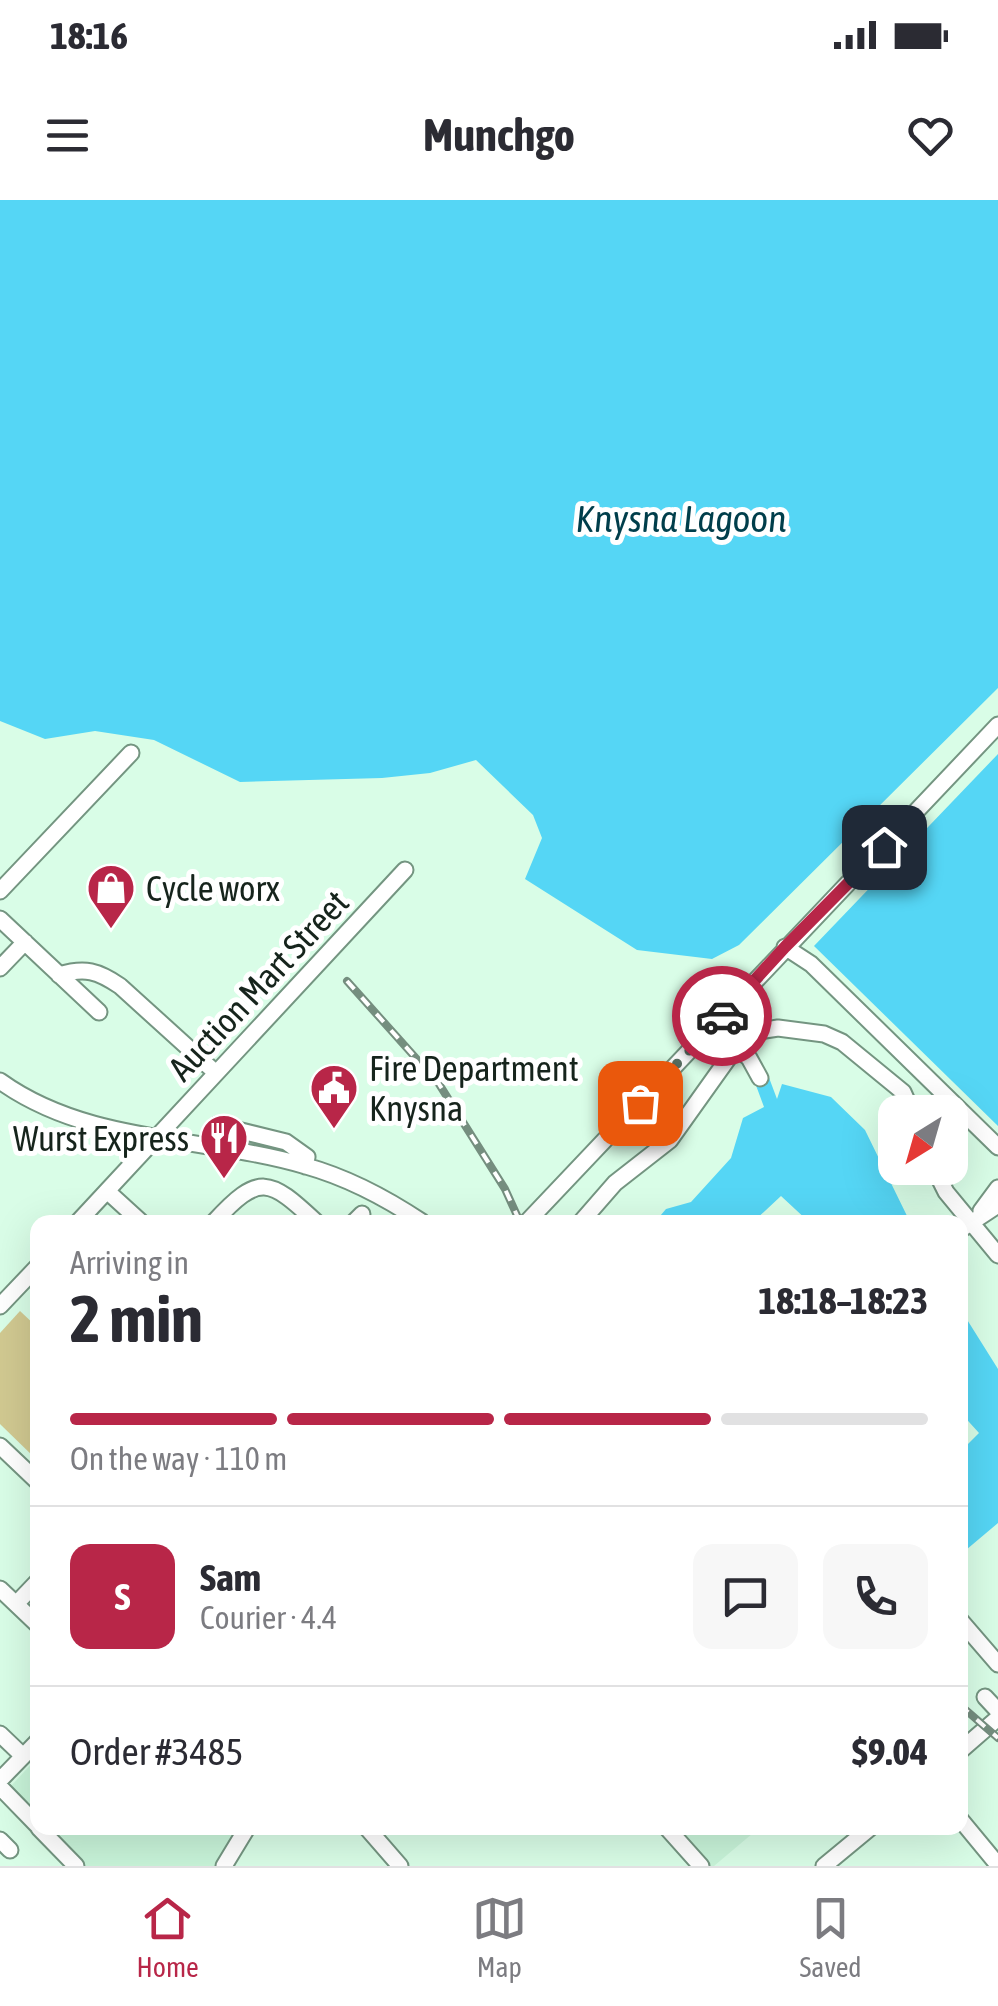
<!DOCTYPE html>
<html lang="en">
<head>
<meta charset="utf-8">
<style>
	:root { --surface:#fff; --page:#f7f7f7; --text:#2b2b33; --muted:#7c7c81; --line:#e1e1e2; --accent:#b82648 }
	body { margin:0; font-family:"Asap Condensed",sans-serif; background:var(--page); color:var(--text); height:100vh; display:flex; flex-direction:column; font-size:38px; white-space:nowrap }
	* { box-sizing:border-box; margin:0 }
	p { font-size:32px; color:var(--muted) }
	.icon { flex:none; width:55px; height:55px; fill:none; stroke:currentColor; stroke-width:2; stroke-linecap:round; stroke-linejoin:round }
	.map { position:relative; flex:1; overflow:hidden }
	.panel { position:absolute; left:30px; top:1015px; width:938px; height:620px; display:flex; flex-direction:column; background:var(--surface); border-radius:20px; box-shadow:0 10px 40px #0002 }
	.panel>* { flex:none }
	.needle { width:65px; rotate:217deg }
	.tools { position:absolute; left:878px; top:895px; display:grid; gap:20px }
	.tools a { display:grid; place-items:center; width:90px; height:90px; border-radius:20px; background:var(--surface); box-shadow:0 10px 40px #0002; font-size:50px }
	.pin { position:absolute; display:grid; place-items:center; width:85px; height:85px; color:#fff; margin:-42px; border-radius:20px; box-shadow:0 5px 15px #0006 }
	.courier { position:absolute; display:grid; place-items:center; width:100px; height:100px; margin:-50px; border:8px solid #b82648; border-radius:50%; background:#fff; color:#222; box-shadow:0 2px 12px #0007 }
	.headline em { font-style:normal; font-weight:700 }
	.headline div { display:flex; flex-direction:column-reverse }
	.headline { display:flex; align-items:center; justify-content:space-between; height:170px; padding:0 40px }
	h1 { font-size:65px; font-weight:700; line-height:75px }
	.bar { display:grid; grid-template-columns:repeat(4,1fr); gap:15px 10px; align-content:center; height:120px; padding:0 40px }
	.bar i { height:12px; border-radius:8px; background:var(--line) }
	.bar .current { background:var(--accent) }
	.bar p { grid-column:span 4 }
	.line { display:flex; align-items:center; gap:25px; padding:0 40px; border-top:2px solid var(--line) }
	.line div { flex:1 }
	.round { display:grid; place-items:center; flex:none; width:105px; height:105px; border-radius:20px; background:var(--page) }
	.status { display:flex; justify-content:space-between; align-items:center; height:70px; padding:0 50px; background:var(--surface); direction:ltr }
	.status svg { height:28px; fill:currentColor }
	header { display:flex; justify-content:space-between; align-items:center; height:130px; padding:0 40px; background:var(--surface); font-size:45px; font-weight:700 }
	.dock { display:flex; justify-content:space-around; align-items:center; height:140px; border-top:2px solid var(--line); background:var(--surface); font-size:28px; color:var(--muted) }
	.dock a { display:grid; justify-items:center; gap:5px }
	.dock .current { color:var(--accent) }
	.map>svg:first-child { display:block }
	.built { fill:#c8f4d9 }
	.green { fill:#d1c991 }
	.water { fill:#55d6f5 }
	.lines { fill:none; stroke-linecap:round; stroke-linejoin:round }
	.minor-casing { stroke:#749581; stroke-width:19 }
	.minor { stroke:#fff; stroke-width:15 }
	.rail-casing { stroke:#758e7f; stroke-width:8 }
	.rail { stroke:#fff; stroke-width:4; stroke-dasharray:11; stroke-linecap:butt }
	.done { stroke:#5a7063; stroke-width:10; stroke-dasharray:0 18 }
	.route { stroke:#b82648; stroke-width:12 }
	.labels { text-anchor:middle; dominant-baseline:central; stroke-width:10; stroke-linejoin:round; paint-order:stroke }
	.poi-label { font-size:35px; fill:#16241c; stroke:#fff; text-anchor:start }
	.street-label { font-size:35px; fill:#16241c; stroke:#fff }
	.water-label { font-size:38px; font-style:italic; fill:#003e4b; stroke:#fff }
</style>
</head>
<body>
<div class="status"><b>18:16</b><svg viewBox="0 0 49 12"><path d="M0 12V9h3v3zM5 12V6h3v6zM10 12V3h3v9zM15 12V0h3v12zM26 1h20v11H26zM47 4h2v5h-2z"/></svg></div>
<header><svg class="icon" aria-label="menu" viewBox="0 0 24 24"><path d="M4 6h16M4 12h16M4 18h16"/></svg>Munchgo<svg class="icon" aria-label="heart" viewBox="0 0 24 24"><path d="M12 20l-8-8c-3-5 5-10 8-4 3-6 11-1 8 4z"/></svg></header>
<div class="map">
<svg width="998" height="1666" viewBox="0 0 998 1666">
	<rect width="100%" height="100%" fill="#d9fde7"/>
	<path class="built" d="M37,1558V1614L11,1586Z
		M50,1628H239L216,1666H86Z
		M676,1628H759L714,1666H709Z"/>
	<path class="green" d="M20,1111L37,1127V1260L0,1224V1133Z"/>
	<path class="water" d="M0,0H998V488L739,745L712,759L637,750L525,679L542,638L533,615L476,560L430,573L382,578L240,582L154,540L95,531L45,539L0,521Z
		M998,554V926L814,746Z
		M768,875L777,899L782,884L831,897L865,930L910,1022H809L781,996L753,1022H655L666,1009L691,1002L731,958L743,918L764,907L754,880Z
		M960,1094L966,1118L998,1169V1323L960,1355V1252L979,1233L960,1212Z"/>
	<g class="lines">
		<g class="minor-casing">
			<path id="minor" d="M0,691L131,553
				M0,719L99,812
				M785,747L811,764L998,947
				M0,768L25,742
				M59,775C85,767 98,771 120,786L216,873
				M712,827L749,858L760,878
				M0,881C89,945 205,936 306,966C349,978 386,998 422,1022
				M217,925L286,942L307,957L305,966
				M934,968L946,992L998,1055
				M107,991L141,1022
				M981,1011L998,988
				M78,1022L405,670
				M214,1022C259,973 269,978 316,1022
				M354,1022L362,1014
				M527,1022L998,525
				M581,1022L615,983L670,940L737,846L759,831L778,828L824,834L842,842L903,892L912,912
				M960,1030L998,1005
				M0,1106L38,1066
				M0,1246L38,1282
				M0,1389L38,1425
				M16,1404L38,1381
				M960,1420L998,1464
				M985,1497L998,1511
				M0,1534L23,1556
				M960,1551L998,1518
				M0,1580L38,1541
				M0,1587L38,1626
				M960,1619L998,1665
				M39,1628L76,1666
				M367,1628L400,1666
				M667,1628L701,1666
				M0,1640L10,1650
				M224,1666L247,1628
				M824,1666L870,1628"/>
		</g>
		<use href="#minor" class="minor"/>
		<g class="rail-casing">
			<path id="rail" d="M347,781L439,884L505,989L520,1022
				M960,1505L998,1538"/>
		</g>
		<use href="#rail" class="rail"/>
	</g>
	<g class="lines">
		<path class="done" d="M640,903L722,816"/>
		<path class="route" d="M722,816L785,747L884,647"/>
	</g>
	<defs>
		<g id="shop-pin" transform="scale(2.5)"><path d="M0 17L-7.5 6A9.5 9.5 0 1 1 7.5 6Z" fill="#b82648" stroke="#fff"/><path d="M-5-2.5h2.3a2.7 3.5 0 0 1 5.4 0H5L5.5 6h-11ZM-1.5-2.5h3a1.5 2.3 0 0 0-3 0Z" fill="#fff"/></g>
		<g id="civic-pin" transform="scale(2.5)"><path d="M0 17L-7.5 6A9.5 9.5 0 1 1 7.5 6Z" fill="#b82648" stroke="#fff"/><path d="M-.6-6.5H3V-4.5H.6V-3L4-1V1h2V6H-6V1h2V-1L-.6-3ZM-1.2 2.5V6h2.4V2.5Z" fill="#fff"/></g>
		<g id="restaurant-pin" transform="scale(2.5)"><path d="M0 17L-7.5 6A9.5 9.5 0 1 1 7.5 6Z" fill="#b82648" stroke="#fff"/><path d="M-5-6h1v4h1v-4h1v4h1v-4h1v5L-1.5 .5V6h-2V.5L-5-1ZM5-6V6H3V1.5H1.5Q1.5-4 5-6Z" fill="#fff"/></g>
	</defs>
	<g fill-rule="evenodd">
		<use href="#shop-pin" x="111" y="688"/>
		<use href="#civic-pin" x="334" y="888"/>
		<use href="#restaurant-pin" x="224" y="938"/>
	</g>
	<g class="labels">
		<g class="poi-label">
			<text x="146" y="688">Cycle worx</text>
			<text x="369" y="868">Fire Department<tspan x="369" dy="40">Knysna</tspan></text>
			<text x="189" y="938" text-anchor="end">Wurst Express</text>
		</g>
		<g class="street-label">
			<text transform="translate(258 785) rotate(-47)">Auction Mart Street</text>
		</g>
		<g class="water-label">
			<text x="681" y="318">Knysna Lagoon</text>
		</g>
	</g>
</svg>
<div class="tools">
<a><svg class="needle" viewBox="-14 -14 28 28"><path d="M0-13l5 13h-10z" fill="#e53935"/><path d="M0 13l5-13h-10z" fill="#7c7c81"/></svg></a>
</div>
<div class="pin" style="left:640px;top:903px;background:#ea580c"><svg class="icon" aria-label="bag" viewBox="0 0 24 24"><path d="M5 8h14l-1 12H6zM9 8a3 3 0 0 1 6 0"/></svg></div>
<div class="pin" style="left:884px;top:647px;background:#1f2937"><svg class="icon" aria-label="home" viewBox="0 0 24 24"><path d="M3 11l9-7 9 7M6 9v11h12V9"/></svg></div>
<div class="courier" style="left:722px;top:816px"><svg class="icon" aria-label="car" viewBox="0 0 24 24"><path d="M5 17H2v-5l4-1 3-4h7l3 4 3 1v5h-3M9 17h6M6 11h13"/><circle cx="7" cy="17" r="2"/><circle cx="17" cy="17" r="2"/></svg></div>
<section class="panel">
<div class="headline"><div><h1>2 min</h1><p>Arriving in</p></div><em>18:18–18:23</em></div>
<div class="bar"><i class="current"></i><i class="current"></i><i class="current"></i><i></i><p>On the way · 110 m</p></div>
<div class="line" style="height:180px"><b class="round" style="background:var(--accent);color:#fff">S</b><div><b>Sam</b><p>Courier · 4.4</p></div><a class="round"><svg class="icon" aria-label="chat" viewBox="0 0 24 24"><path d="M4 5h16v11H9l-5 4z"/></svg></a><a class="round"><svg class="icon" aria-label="phone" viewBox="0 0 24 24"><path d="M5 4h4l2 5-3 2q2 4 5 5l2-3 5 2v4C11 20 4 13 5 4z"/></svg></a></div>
<div class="line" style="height:130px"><div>Order #3485</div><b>$9.04</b></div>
</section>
</div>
<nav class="dock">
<a class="current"><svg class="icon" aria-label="home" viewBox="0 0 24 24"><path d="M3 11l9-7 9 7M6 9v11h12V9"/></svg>Home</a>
<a><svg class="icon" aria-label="map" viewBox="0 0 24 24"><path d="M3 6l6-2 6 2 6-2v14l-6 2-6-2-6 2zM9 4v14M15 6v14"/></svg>Map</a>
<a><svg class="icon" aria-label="saved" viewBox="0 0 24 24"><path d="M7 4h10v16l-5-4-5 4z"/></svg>Saved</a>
</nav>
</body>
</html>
